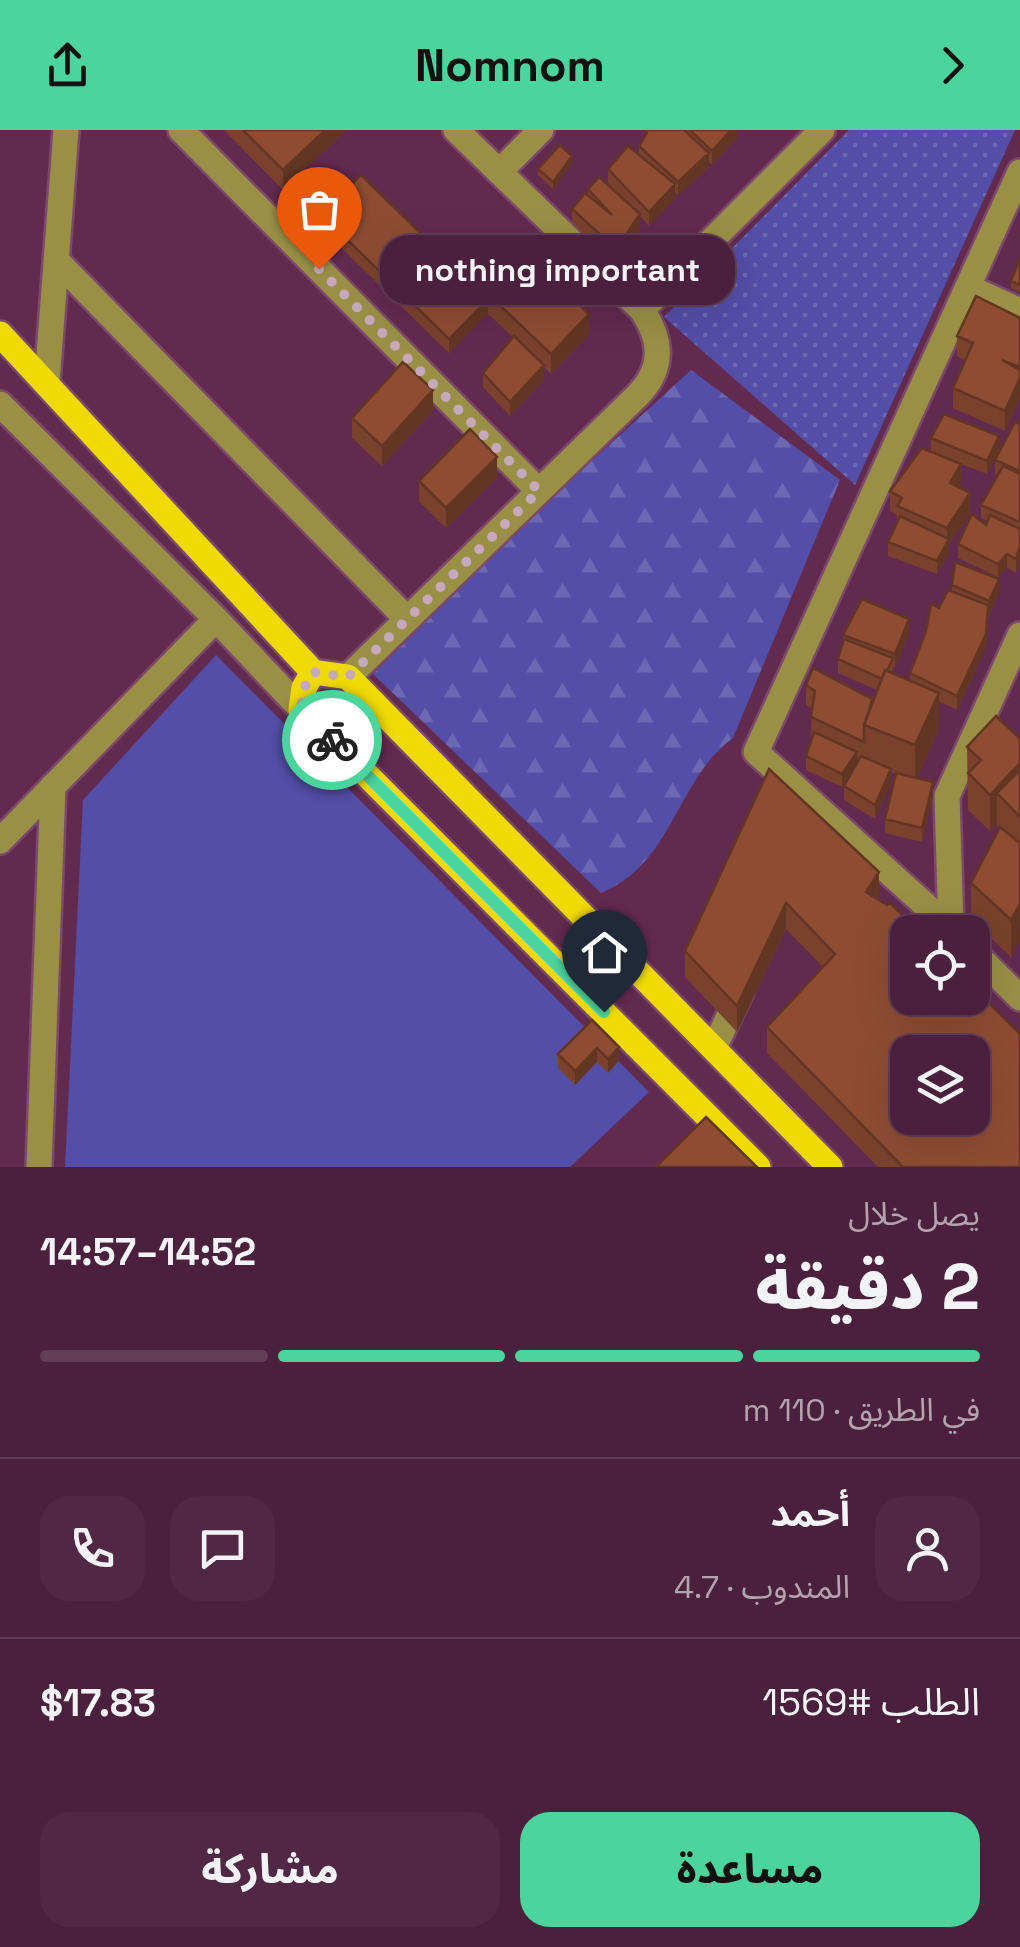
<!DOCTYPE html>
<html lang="ar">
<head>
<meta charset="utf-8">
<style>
	:root { --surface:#4a203c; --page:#512843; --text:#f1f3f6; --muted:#b2a3af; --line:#613e56; --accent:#4bd49b }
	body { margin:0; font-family:"Space Grotesk","Noto Sans Arabic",sans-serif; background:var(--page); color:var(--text); direction:rtl; height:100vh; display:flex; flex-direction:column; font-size:38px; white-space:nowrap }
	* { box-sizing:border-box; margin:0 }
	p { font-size:32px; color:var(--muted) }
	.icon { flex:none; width:55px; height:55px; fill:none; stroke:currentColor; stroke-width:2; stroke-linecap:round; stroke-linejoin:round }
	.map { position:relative; height:1037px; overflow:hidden; direction:ltr }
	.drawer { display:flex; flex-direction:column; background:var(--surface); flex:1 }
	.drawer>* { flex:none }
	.buttons { position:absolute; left:890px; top:785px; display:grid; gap:20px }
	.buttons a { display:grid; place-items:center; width:100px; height:100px; border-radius:20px; background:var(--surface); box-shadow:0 10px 40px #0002,0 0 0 2px var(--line); font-size:50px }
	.pin { position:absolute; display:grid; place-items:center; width:85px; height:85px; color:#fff; margin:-102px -42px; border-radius:50% 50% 50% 0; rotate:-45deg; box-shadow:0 0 10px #0007 }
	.pin .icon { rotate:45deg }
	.courier { position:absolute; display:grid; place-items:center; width:100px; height:100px; margin:-50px; border:8px solid #4bd49b; border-radius:50%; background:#fff; color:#222; box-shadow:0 2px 12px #0007 }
	.bubble { position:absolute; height:70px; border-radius:30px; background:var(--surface); box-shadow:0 10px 40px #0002,0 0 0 2px var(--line); font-size:32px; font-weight:800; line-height:70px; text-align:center; direction:rtl }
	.summary em { font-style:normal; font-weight:800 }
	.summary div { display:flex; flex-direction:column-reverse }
	.summary { display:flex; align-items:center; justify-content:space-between; height:170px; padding:0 40px }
	h1 { font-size:65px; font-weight:800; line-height:75px }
	.bar { display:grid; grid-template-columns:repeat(4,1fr); gap:15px 10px; align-content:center; height:120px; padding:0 40px }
	.bar i { height:12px; border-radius:8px; background:var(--line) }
	.bar .selected { background:var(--accent) }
	.bar p { grid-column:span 4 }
	.line { display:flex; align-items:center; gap:25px; padding:0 40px; border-top:2px solid var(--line) }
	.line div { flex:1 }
	.round { display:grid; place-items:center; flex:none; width:105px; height:105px; border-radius:30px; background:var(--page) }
	.cta { display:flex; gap:20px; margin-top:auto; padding:20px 40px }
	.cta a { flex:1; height:115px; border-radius:30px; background:var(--accent); color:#111; font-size:40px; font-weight:800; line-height:115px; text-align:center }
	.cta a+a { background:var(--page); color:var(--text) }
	header { display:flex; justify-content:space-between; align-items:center; height:130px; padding:0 40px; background:var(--accent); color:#111; font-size:45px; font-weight:800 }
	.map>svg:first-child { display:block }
	.forest { fill:url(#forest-firs) }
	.park { fill:#534ea7 }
	.garden { fill:url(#garden-dots) }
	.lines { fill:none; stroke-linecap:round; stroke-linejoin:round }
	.minor-casing { stroke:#7c496b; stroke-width:30 }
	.major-casing { stroke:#7c496b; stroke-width:30 }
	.minor { stroke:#998f45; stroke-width:25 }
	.major { stroke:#f0da05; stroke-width:25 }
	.wall { fill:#7a422c }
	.shaded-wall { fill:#633624 }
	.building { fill:#8e4d33; stroke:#633624; stroke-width:2.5; fill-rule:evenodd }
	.done { stroke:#c7a9bd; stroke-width:10; stroke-dasharray:0 18 }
	.route { stroke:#4bd49b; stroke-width:12 }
</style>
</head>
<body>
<header><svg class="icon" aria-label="forward" viewBox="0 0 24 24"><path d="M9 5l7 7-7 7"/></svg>Nomnom<svg class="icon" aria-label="share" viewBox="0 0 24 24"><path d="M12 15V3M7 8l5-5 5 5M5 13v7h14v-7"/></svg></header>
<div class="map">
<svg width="1020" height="1037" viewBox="0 0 1020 1037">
	<defs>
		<pattern id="forest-firs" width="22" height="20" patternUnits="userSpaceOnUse" patternTransform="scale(2.5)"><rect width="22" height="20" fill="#534ea7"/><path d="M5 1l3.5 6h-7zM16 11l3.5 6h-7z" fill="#6d68b4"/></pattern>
		<pattern id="garden-dots" width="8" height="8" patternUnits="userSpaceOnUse" patternTransform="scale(2.5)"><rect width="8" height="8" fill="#534ea7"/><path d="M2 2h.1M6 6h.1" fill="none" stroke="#6d68b4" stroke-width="1.8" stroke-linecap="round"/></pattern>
	</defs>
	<rect width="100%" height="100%" fill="#632a50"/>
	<path class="forest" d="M691,240L840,350L733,608C676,649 674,733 601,763L373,544L549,370Z"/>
	<path class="park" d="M216,525L649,962L570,1037H65L83,670Z"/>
	<path class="garden" d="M849,0H1015L855,355L664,187Z"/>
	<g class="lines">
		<g class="minor-casing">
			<path id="minor" d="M181,0L539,361
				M499,42L541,0
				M56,130L407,489
				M968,157L1020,181
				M642,180L822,0
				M47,252L66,0
				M0,274L216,489L301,579
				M348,547L638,265C664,238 662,210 642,180L456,0
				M0,711L216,489
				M951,799L947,666L1020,505
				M955,802L756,622L1020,42
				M972,820L1020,868
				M714,918L741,861
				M39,1037L53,656"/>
		</g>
		<g class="major-casing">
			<path id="major" d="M0,204L313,542L348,547L830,1037
				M313,542L304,558L301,579L758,1037"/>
		</g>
		<use href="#minor" class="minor"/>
		<use href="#major" class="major"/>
	</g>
	<path class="wall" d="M224,0H346L283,60Z
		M645,0H737V7L712,35L709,32V37L678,65L675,62V68L649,96L640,86V98L616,133L572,92V79L588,65V59L622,68L608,53V39L639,25V16L645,6Z
		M572,33L553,59L538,45V39Z
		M322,85L488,183L449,223L322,99Z
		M1020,128V162L1011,158V151Z
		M488,164L589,204L551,244L544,237V249L510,286L483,257V243L513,207L488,184Z
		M1020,188V268L1005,301L953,278V258L965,230L957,226V206Z
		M433,280L382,336L352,308V288Z
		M1020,294V430L1016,443L1007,437L998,447L958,428V414L986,395L988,391L981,388V375L998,345L995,344V330Z
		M931,308L999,319L987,344L948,329L961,354L959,357L970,383L949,414V423L937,444L888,426V412L897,393V385L890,381V361L931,321Z
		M497,347L446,398L419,371V351Z
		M952,455L999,463L988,484L986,517L957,580L939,571V599L917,648L933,666L922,712L885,703V689L896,644L891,642V652L875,689L844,670V656L846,651L842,657L806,640V626L812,608L811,607L812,579L806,575V555L872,575L877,560L838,543V529L843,512V505L909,503L895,538L893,537L892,543L910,550V543L939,478L952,461Z
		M1020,609V810L1011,827L971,789V753L999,701L997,694L990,701L968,680L967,617Z
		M769,639L879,768L1020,1037H878L767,923V897L823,837L786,799L737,902L685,847V821Z
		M592,890L619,930L608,943L597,932L575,955L558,938V924Z"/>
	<path class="shaded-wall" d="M325,0H346L283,60V40Z
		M731,0H737V7L712,35V21Z
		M709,23V37L678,65V52Z
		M572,26V33L553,59V52Z
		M675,54V68L649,96V82Z
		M640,84V98L616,133V119Z
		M488,169V183L449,223V209Z
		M589,184V204L551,244V224Z
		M544,235V249L510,286V272Z
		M1020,248V268L1005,301V281Z
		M433,260V280L382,336V316Z
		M999,306V319L987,344V331Z
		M497,327V347L446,398V378Z
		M961,334V354L950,373V353Z
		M970,363V383L949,414V423L937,444V431L947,414V398Z
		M1020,416V430L1016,443V429Z
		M1007,424V437L998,447V434Z
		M999,449V463L989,485V471Z
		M988,475L986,517L957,580V566Z
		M909,489V503L895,538V524Z
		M939,563V599L915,652V615Z
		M857,622V635L842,657V644Z
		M1020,633V669L997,663V694L990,701V665Z
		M891,639V652L875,689V675Z
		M933,652V666L922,712V698Z
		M879,742V768L866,788V762Z
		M786,773V799L737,902V876Z
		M1020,774V810L1011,827V790Z
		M619,917V930L608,943V929Z
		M597,918V932L575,955V941Z"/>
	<path class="building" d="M243,0H325L283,40Z
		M645,0H684L709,23L678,52L639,16L647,3Z
		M690,0H731L712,21Z
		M560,15L572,26L553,52L538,39Z
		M628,16L675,54L649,82L608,39Z
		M361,45L488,169L449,209L322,85Z
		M599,47L640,84L616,119L572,79L585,63L612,85L588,59Z
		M526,124L589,184L551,224L488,164Z
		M1020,128V155L1011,151Z
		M976,166L1020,188V237L1002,230L1020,240V248L1005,281L953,258L973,213L957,206Z
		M514,206L544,235L510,272L483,243Z
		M403,232L433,260L382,316L352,288Z
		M944,284L999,306L987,331L931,308Z
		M1015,292L1020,294V341L995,330Z
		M470,299L497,327L446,378L419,351Z
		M922,318L961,334L950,353L970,363L947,398L897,376L902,368L890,361Z
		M1003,336L1020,344V392L981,375Z
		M972,384L986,395L990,385L1020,399V416L1016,429L1007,424L998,434L958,414Z
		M900,386L949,409L937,431L888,412Z
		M955,432L999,449L989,471L952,455Z
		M948,460L988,475L986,504L957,566L910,543L926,501L931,474L939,478Z
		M862,469L909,489L895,524L843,505Z
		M844,509L893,528L887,541L885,540L882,549L838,529Z
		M813,538L872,569L869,581L864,595V612L811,587L815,561L806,555Z
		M885,540L939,563L915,615L864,595Z
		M996,586L1020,609V633L990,665L968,643L981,630L967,617Z
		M814,602L857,622L842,644L806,626Z
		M861,626L891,639L875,675L844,656Z
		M769,639L879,742L866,762L887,775L890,773L920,802H908V868H972V856L1020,904V1037H903L767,897L835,824L786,773L737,876L685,821ZM908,922H972V988H908Z
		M1020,640V687L997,663Z
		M896,643L933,652L922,698L885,689Z
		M1000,697L1020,713V774L1011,790L971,753Z
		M592,890L619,917L608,929L597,918L575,941L558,924Z
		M706,987L757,1037H656Z"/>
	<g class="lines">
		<path class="done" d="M319,139L539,361L348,547L313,542L304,558L301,579L332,610"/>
		<path class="route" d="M332,610L604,882"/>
	</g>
</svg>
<div class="buttons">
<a><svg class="icon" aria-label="locate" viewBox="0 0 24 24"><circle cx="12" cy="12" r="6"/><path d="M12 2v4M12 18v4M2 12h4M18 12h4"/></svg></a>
<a><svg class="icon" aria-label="layers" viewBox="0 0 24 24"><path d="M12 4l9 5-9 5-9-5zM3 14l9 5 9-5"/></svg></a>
</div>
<div class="pin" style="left:319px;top:139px;background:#ea580c"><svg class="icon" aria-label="bag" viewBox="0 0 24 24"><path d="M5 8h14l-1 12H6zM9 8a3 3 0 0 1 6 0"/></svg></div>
<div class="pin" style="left:604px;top:882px;background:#1f2937"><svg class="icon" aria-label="home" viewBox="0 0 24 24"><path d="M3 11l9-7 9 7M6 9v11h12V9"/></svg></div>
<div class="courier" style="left:332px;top:610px"><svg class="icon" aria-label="bike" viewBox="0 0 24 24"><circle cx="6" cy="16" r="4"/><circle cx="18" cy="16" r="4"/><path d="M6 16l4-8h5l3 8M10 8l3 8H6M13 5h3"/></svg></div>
<div class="bubble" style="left:380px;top:105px;width:355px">nothing important</div>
</div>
<section class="drawer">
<div class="summary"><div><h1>2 دقيقة</h1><p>يصل خلال</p></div><em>14:52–14:57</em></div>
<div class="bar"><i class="selected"></i><i class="selected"></i><i class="selected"></i><i></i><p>في الطريق · 110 m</p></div>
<div class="line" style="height:180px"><a class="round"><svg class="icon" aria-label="person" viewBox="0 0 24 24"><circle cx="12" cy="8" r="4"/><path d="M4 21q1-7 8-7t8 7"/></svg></a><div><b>أحمد</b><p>المندوب · 4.7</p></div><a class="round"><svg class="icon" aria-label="chat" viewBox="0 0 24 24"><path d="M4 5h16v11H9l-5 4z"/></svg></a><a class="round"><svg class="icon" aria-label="phone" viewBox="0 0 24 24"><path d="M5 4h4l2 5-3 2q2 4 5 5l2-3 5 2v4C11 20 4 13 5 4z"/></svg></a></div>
<div class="line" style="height:130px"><div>الطلب #1569</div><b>$17.83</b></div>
<div class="cta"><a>مساعدة</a><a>مشاركة</a></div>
</section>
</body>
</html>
